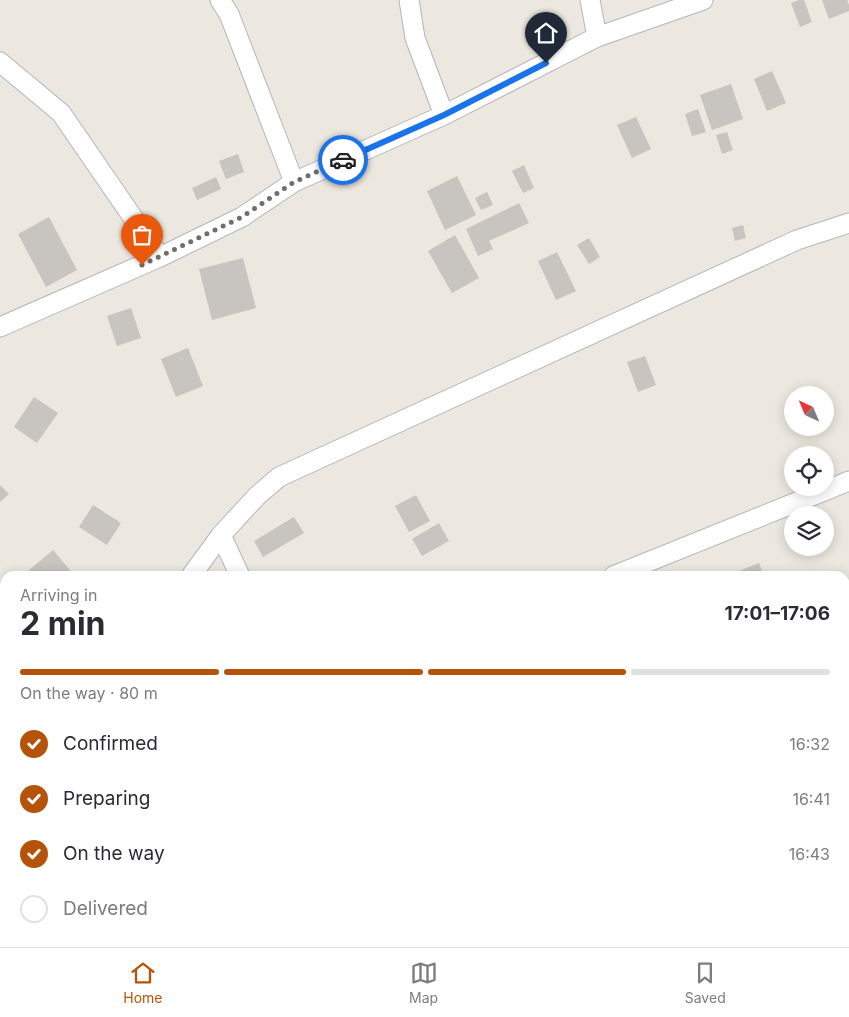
<!DOCTYPE html>
<html lang="en">
<head>
<meta charset="utf-8">
<style>
	:root { --surface:#fff; --page:#f7f7f7; --text:#2b2b33; --muted:#7c7c81; --line:#e1e1e2; --accent:#b45309 }
	body { margin:0; font-family:Inter,sans-serif; background:var(--page); color:var(--text); height:100vh; display:flex; flex-direction:column; font-size:19px; white-space:nowrap }
	* { box-sizing:border-box; margin:0 }
	p { font-size:16px; color:var(--muted) }
	.icon { flex:none; width:28px; height:28px; fill:none; stroke:currentColor; stroke-width:2; stroke-linecap:round; stroke-linejoin:round }
	.map { position:relative; flex:1; overflow:hidden }
	.panel { position:absolute; left:0px; top:571px; width:850px; height:376px; display:flex; flex-direction:column; background:var(--surface); border-radius:15px 15px 0 0; box-shadow:0 2px 12px #0003 }
	.panel>* { flex:none }
	.needle { width:32px; rotate:316deg }
	.tools { position:absolute; left:784px; top:386px; display:grid; gap:10px }
	.tools a { display:grid; place-items:center; width:50px; height:50px; border-radius:50%; background:var(--surface); box-shadow:0 2px 12px #0003; font-size:25px }
	.pin { position:absolute; display:grid; place-items:center; width:42px; height:42px; color:#fff; margin:-51px -21px; border-radius:50% 50% 50% 0; rotate:-45deg; box-shadow:0 0 5px #0007 }
	.pin .icon { rotate:45deg }
	.courier { position:absolute; display:grid; place-items:center; width:50px; height:50px; margin:-25px; border:4px solid #1a73e8; border-radius:50%; background:#fff; color:#222; box-shadow:0 1px 6px #0007 }
	.head em { font-style:normal; font-weight:700 }
	.head div { display:flex; flex-direction:column-reverse }
	.head { display:flex; align-items:center; justify-content:space-between; height:85px; padding:0 20px }
	h1 { font-size:32px; font-weight:700; line-height:38px }
	.bar { display:grid; grid-template-columns:repeat(4,1fr); gap:8px 5px; align-content:center; height:60px; padding:0 20px }
	.bar i { height:6px; border-radius:4px; background:var(--line) }
	.bar .on { background:var(--accent) }
	.bar p { grid-column:span 4 }
	ol { padding:0 20px; list-style:none }
	li { display:flex; align-items:center; gap:15px; height:55px }
	li p { margin-inline-start:auto }
	li .icon { padding:5px; border-radius:50%; background:var(--accent); color:#fff; stroke-width:4 }
	li:last-child { color:var(--muted) }
	li i { width:28px; height:28px; border:2px solid var(--line); border-radius:50% }
	.dock { display:flex; justify-content:space-around; align-items:center; height:70px; border-top:1px solid var(--line); background:var(--surface); font-size:14px; color:var(--muted) }
	.dock a { display:grid; justify-items:center; gap:2px }
	.dock .on { color:var(--accent) }
	.map>svg:first-child { display:block }
	.building { fill:#c8c4bf }
	.lines { fill:none; stroke-linecap:round; stroke-linejoin:round }
	.minor-casing { stroke:#b3b4be; stroke-width:21 }
	.minor { stroke:#fff; stroke-width:19 }
	.done { stroke:#6f6e6b; stroke-width:5; stroke-dasharray:0 9 }
	.route { stroke:#1a73e8; stroke-width:6 }
</style>
</head>
<body>
<div class="map">
<svg width="849" height="947" viewBox="0 0 849 947">
	<rect width="100%" height="100%" fill="#ece8df"/>
	<path class="building" d="M799,0H804L812,22L800,27L791,3Z
		M822,0H847L849,5V11L829,19Z
		M772,71L786,103L767,111L754,79Z
		M731,84L743,119L712,130L700,95Z
		M698,109L706,132L692,136L685,114Z
		M636,117L651,149L632,158L617,125Z
		M727,132L733,150L722,154L716,135Z
		M238,154L244,172L226,179L219,161Z
		M524,165L534,188L523,193L512,171Z
		M457,176L476,215L445,230L427,191Z
		M216,177L221,189L197,200L192,188Z
		M487,192L493,205L481,210L475,198Z
		M519,203L529,223L489,241L493,249L478,256L466,229Z
		M49,217L77,270L46,287L18,234Z
		M743,225L746,238L735,241L732,228Z
		M455,235L479,278L452,293L428,251Z
		M589,238L600,257L589,264L577,245Z
		M557,252L576,291L556,300L538,261Z
		M243,258L256,308L212,320L199,269Z
		M131,308L141,338L117,346L107,316Z
		M188,348L203,386L176,397L161,359Z
		M645,356L656,385L638,392L627,362Z
		M34,397L58,413L37,443L14,427Z
		M0,485L9,494L0,502Z
		M416,495L430,521L409,532L395,506Z
		M93,505L121,523L107,545L79,527Z
		M294,517L304,533L263,557L254,541Z
		M439,523L449,541L422,556L412,539Z
		M53,550L74,575L72,576H22Z
		M759,563L764,576H735L734,573Z
		M503,942H525L527,947H505Z
		M683,942H708L710,947H673Z"/>
	<g class="lines">
		<g class="minor-casing">
			<path id="minor" d="M220,0L229,14L294,182
				M409,0L415,38L444,115
				M590,0L597,37
				M0,62L61,113L160,257
				M0,327L160,257L242,217L294,182L444,115L597,37L703,0
				M221,535L240,576
				M191,576L221,535L257,496L279,477L797,240L849,223
				M613,576L849,481
				M0,673L5,672
				M845,675L849,674
				M0,829H5
				M845,912L849,910
				M31,942V947
				M188,942L189,947
				M405,942L407,947
				M626,942L628,947
				M778,947L787,942"/>
		</g>
		<use href="#minor" class="minor"/>
	</g>
	<g class="lines">
		<path class="done" d="M142,265L242,217L294,182L343,160"/>
		<path class="route" d="M343,160L444,115L546,63"/>
	</g>
</svg>
<div class="tools">
<a><svg class="needle" viewBox="-14 -14 28 28"><path d="M0-13l5 13h-10z" fill="#e53935"/><path d="M0 13l5-13h-10z" fill="#7c7c81"/></svg></a>
<a><svg class="icon" aria-label="locate" viewBox="0 0 24 24"><circle cx="12" cy="12" r="6"/><path d="M12 2v4M12 18v4M2 12h4M18 12h4"/></svg></a>
<a><svg class="icon" aria-label="layers" viewBox="0 0 24 24"><path d="M12 4l9 5-9 5-9-5zM3 14l9 5 9-5"/></svg></a>
</div>
<div class="pin" style="left:142px;top:265px;background:#ea580c"><svg class="icon" aria-label="bag" viewBox="0 0 24 24"><path d="M5 8h14l-1 12H6zM9 8a3 3 0 0 1 6 0"/></svg></div>
<div class="pin" style="left:546px;top:63px;background:#1f2937"><svg class="icon" aria-label="home" viewBox="0 0 24 24"><path d="M3 11l9-7 9 7M6 9v11h12V9"/></svg></div>
<div class="courier" style="left:343px;top:160px"><svg class="icon" aria-label="car" viewBox="0 0 24 24"><path d="M5 17H2v-5l4-1 3-4h7l3 4 3 1v5h-3M9 17h6M6 11h13"/><circle cx="7" cy="17" r="2"/><circle cx="17" cy="17" r="2"/></svg></div>
<section class="panel">
<div class="head"><div><h1>2 min</h1><p>Arriving in</p></div><em>17:01–17:06</em></div>
<div class="bar"><i class="on"></i><i class="on"></i><i class="on"></i><i></i><p>On the way · 80 m</p></div>
<ol>
<li><svg class="icon" aria-label="check" viewBox="0 0 24 24"><path d="M5 12l5 5 9-10"/></svg>Confirmed<p>16:32</p></li>
<li><svg class="icon" aria-label="check" viewBox="0 0 24 24"><path d="M5 12l5 5 9-10"/></svg>Preparing<p>16:41</p></li>
<li><svg class="icon" aria-label="check" viewBox="0 0 24 24"><path d="M5 12l5 5 9-10"/></svg>On the way<p>16:43</p></li>
<li><i></i>Delivered</li>
</ol>
</section>
</div>
<nav class="dock">
<a class="on"><svg class="icon" aria-label="home" viewBox="0 0 24 24"><path d="M3 11l9-7 9 7M6 9v11h12V9"/></svg>Home</a>
<a><svg class="icon" aria-label="map" viewBox="0 0 24 24"><path d="M3 6l6-2 6 2 6-2v14l-6 2-6-2-6 2zM9 4v14M15 6v14"/></svg>Map</a>
<a><svg class="icon" aria-label="saved" viewBox="0 0 24 24"><path d="M7 4h10v16l-5-4-5 4z"/></svg>Saved</a>
</nav>
</body>
</html>
